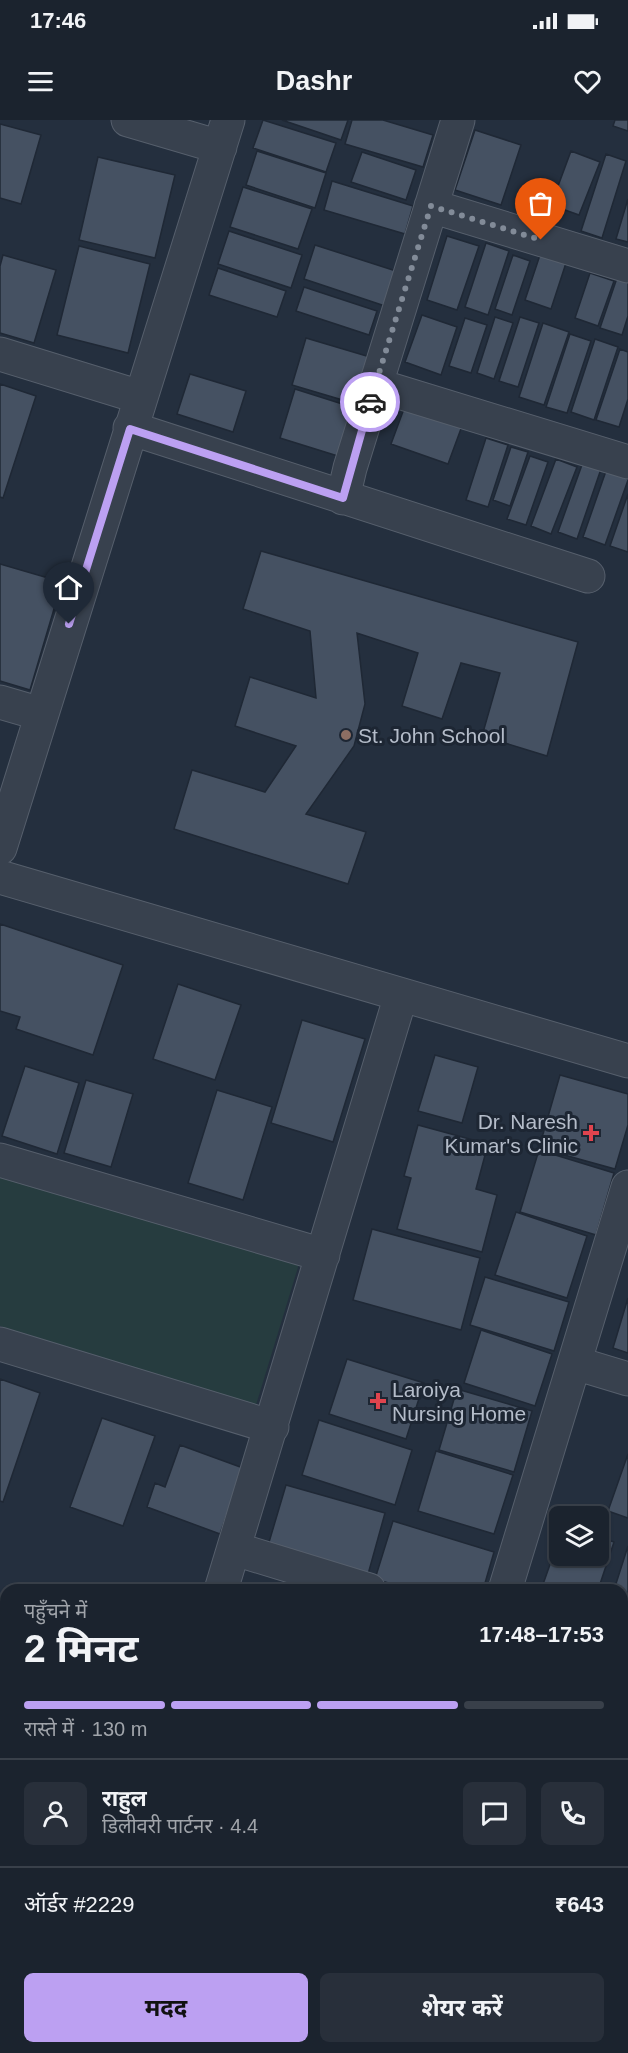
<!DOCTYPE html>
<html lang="hi">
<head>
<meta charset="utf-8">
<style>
	:root { --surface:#1b232e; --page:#282f3a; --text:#f1f3f6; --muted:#a0a4aa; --line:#39404a; --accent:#bca0f2 }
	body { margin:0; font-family:Arial,"Noto Sans Devanagari",sans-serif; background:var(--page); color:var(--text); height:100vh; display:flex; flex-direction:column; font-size:22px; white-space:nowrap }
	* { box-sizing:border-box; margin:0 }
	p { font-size:20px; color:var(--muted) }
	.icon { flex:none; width:33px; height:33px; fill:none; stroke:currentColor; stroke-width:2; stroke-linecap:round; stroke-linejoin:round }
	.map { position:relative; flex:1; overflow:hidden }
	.drawer { position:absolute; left:0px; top:1464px; width:628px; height:470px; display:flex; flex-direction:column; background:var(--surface); border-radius:18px 18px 0 0; box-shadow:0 2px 4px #0004,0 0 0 2px var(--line) }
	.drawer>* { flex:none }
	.controls { position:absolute; left:549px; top:1386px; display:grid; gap:12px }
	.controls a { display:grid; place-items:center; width:60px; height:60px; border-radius:9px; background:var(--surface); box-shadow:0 2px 4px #0004,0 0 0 2px var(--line); font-size:30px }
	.pin { position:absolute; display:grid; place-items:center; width:51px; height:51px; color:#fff; margin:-62px -26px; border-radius:50% 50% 50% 0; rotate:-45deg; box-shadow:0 0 6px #0007 }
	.pin .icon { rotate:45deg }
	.courier { position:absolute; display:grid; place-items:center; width:60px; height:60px; margin:-30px; border:4px solid #bca0f2; border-radius:50%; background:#fff; color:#222; box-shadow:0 2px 8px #0007 }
	.head em { font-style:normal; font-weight:700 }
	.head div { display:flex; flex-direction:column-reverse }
	.head { display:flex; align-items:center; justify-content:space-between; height:102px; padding:0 24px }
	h1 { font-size:39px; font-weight:700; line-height:45px }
	.bar { display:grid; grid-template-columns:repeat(4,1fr); gap:9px 6px; align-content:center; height:72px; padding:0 24px }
	.bar i { height:8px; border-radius:4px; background:var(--line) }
	.bar .on { background:var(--accent) }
	.bar p { grid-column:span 4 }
	.line { display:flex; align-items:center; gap:15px; padding:0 24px; border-top:2px solid var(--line) }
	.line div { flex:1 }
	.round { display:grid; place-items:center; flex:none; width:63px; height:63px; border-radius:9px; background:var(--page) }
	.button { display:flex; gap:12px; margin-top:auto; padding:12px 24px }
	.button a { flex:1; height:69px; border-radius:9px; background:var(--accent); color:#111; font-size:24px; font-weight:700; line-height:69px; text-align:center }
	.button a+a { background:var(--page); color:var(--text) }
	.status { display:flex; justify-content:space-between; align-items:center; height:42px; padding:0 30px; background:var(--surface); direction:ltr }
	.status svg { height:16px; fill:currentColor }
	header { display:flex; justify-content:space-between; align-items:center; height:78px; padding:0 24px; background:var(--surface); font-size:27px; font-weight:700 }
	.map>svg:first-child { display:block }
	.green { fill:#263c3f }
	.building { fill:#455162; stroke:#1f2835; stroke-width:1.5 }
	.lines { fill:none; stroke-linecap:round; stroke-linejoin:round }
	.minor-casing { stroke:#565f6c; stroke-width:35 }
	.minor { stroke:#38414e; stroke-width:33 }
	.done { stroke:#828b98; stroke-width:6; stroke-dasharray:0 10.8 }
	.route { stroke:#bca0f2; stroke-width:8 }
	.education-dot { fill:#8d6e63; stroke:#1d2633; stroke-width:2 }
	.health-dot { fill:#e0444e; stroke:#1d2633; stroke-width:2 }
	.labels { text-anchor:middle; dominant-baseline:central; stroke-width:6; stroke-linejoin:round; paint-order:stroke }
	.poi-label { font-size:21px; fill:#b4bcc9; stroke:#1d2633; text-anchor:start }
</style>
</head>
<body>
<div class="status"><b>17:46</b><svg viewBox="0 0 49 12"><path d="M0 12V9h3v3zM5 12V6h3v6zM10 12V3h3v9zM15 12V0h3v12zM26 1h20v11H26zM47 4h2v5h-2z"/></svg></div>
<header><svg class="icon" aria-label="menu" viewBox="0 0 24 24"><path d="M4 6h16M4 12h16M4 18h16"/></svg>Dashr<svg class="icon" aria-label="heart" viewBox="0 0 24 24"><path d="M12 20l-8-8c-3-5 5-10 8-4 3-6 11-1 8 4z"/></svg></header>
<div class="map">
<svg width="628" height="1933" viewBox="0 0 628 1933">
	<rect width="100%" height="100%" fill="#242f3e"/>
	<path class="green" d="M0,1051L299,1144L256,1285L0,1206Z"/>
	<path class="building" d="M263,0L336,23L326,52L253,28Z
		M282,0H348L341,20Z
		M352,0H383L433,15L423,47L345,24Z
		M615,0H628V11L613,6Z
		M0,4L41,15L21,84L0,78Z
		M475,10L521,25L501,85L455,70Z
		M257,31L326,53L315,88L246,65Z
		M571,31L600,42L579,95L551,85Z
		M362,32L416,50L406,80L351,62Z
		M606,34L626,41L602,118L581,111Z
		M98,37L175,55L155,138L79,120Z
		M332,61L413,86L405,114L324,90Z
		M243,67L312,89L298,129L230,107Z
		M628,79V122L616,119Z
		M229,111L302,135L291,168L218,144Z
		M447,116L479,126L457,190L427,180Z
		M486,123L509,131L488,195L465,187Z
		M315,125L396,151L385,186L304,159Z
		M79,126L150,144L128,233L57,215Z
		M3,135L56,150L34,223L0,213V146Z
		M513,135L530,141L512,195L495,189Z
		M540,135L566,143L551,189L525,180Z
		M218,148L286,171L277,197L209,175Z
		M590,153L614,161L598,206L575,198Z
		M618,155L628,159V196L622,215L600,208Z
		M304,167L377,191L369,215L296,191Z
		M422,195L457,207L441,255L405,242Z
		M495,197L513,203L494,259L477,253Z
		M520,197L539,203L518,267L499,261Z
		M465,198L487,205L471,253L449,246Z
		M543,203L569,212L544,285L519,277Z
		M570,214L591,221L567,293L546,287Z
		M306,218L370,237L356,284L292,265Z
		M595,219L618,227L594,300L571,292Z
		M620,229L628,232V279L619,307L596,300Z
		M190,254L246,271L233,312L177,294Z
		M0,264L36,276L3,378L0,377Z
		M295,269L355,288L341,337L280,318Z
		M405,286L462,306L448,344L391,324Z
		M486,318L508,325L488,387L466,380Z
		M511,327L528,332L510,386L493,380Z
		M530,336L548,342L526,405L507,399Z
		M556,339L577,347L551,414L531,406Z
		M583,342L601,349L577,419L558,412Z
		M606,351L628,359V360L605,425L583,417Z
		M628,374V432L610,426Z
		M261,431L578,522L547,636L482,616L500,553L461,543L442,599L402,586L418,533L357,513L365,584L354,626L306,694L366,712L348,764L174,709L192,650L265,672L296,626L235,606L250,557L316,578L310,511L243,489Z
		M0,444L62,462L30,570L0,561Z
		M0,804L123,845L93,935L16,909L20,897L0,891Z
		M178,864L241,885L215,960L153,939Z
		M302,900L365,919L333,1022L271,1003Z
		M435,935L478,947L462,1003L418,991Z
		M25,946L79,963L57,1034L2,1016Z
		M560,955L628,974V1005L615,1049L539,1028Z
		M86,960L133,974L111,1047L64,1033Z
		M217,970L272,987L243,1080L188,1063Z
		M418,1005L488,1024L476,1069L497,1075L482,1132L397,1109L411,1058L404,1056Z
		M539,1030L614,1053L596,1115L520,1092Z
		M516,1092L587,1116L567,1178L495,1155Z
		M372,1109L480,1138L461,1210L353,1180Z
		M485,1157L569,1182L554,1231L470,1205Z
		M628,1178V1233L613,1228Z
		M481,1210L552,1234L535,1286L464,1263Z
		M347,1239L424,1263L406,1319L329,1294Z
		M0,1259L40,1273L3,1382L0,1381Z
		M457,1269L532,1291L514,1352L439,1330Z
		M102,1298L155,1316L123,1406L70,1387Z
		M319,1300L412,1330L395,1385L302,1355Z
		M180,1325L243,1348L220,1414L147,1387L155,1363L165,1367Z
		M436,1331L513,1355L494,1414L418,1391Z
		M628,1334V1398L608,1391Z
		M286,1365L385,1393L367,1458L267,1429Z
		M393,1401L494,1432L483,1470H412L375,1459Z
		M560,1416V1436H598V1417L614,1422L598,1470H541Z
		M628,1426V1506L622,1504V1470H614Z
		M0,1781L6,1782V1845L0,1865Z
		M47,1928H138L136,1933H45Z
		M345,1928H566L585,1933H343Z"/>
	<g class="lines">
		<g class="minor-casing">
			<path id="minor" d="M128,0L220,27
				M431,86L628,146
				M0,234L140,277
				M376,265L628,342
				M130,308L588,456
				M343,378L350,348L458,0
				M0,582L41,594
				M0,728L228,0
				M0,757L628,941
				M0,1040L323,1135
				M0,1224L272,1307
				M575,1243L628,1259
				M235,1429L369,1470
				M221,1470L401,875
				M505,1470L628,1067
				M622,1545L628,1547
				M0,1595L6,1596
				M622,1784L628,1785
				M622,1886L628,1867
				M609,1933L611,1928"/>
		</g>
		<use href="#minor" class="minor"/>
	</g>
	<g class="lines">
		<path class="done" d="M370,282L431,86L541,120"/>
		<path class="route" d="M69,504L130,309L343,378L370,282"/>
	</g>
	<circle class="education-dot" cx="346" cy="615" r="6"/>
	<g class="health-dot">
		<path d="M588 1004h6v6h6v6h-6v6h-6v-6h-6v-6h6z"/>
		<path d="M375 1272h6v6h6v6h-6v6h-6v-6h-6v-6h6z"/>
	</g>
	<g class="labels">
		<g class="poi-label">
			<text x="358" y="615">St. John School</text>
			<text x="578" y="1001" text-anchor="end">Dr. Naresh<tspan x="578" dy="24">Kumar's Clinic</tspan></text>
			<text x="392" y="1269">Laroiya<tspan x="392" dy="24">Nursing Home</tspan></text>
		</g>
	</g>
</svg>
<div class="controls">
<a><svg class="icon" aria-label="layers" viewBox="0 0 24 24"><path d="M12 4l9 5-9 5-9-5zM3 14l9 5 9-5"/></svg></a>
</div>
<div class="pin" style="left:541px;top:120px;background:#ea580c"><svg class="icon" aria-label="bag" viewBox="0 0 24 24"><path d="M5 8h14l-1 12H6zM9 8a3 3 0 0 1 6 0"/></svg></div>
<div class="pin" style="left:69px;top:504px;background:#1f2937"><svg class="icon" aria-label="home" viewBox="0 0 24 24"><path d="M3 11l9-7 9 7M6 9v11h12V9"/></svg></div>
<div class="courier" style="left:370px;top:282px"><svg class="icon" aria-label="car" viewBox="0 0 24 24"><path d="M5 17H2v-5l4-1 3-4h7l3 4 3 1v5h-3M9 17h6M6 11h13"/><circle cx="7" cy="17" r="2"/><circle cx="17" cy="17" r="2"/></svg></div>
<section class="drawer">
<div class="head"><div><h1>2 मिनट</h1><p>पहुँचने में</p></div><em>17:48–17:53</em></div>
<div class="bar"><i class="on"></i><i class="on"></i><i class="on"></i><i></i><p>रास्ते में · 130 m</p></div>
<div class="line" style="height:108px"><a class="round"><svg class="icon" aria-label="person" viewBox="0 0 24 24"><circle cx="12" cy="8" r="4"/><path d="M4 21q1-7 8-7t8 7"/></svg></a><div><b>राहुल</b><p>डिलीवरी पार्टनर · 4.4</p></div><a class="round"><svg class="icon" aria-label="chat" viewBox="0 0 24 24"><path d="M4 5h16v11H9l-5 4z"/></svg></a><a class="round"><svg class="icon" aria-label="phone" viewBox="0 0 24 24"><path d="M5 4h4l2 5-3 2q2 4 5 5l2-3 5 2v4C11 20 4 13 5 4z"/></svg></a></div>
<div class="line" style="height:78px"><div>ऑर्डर #2229</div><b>₹643</b></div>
<div class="button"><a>मदद</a><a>शेयर करें</a></div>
</section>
</div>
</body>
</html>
